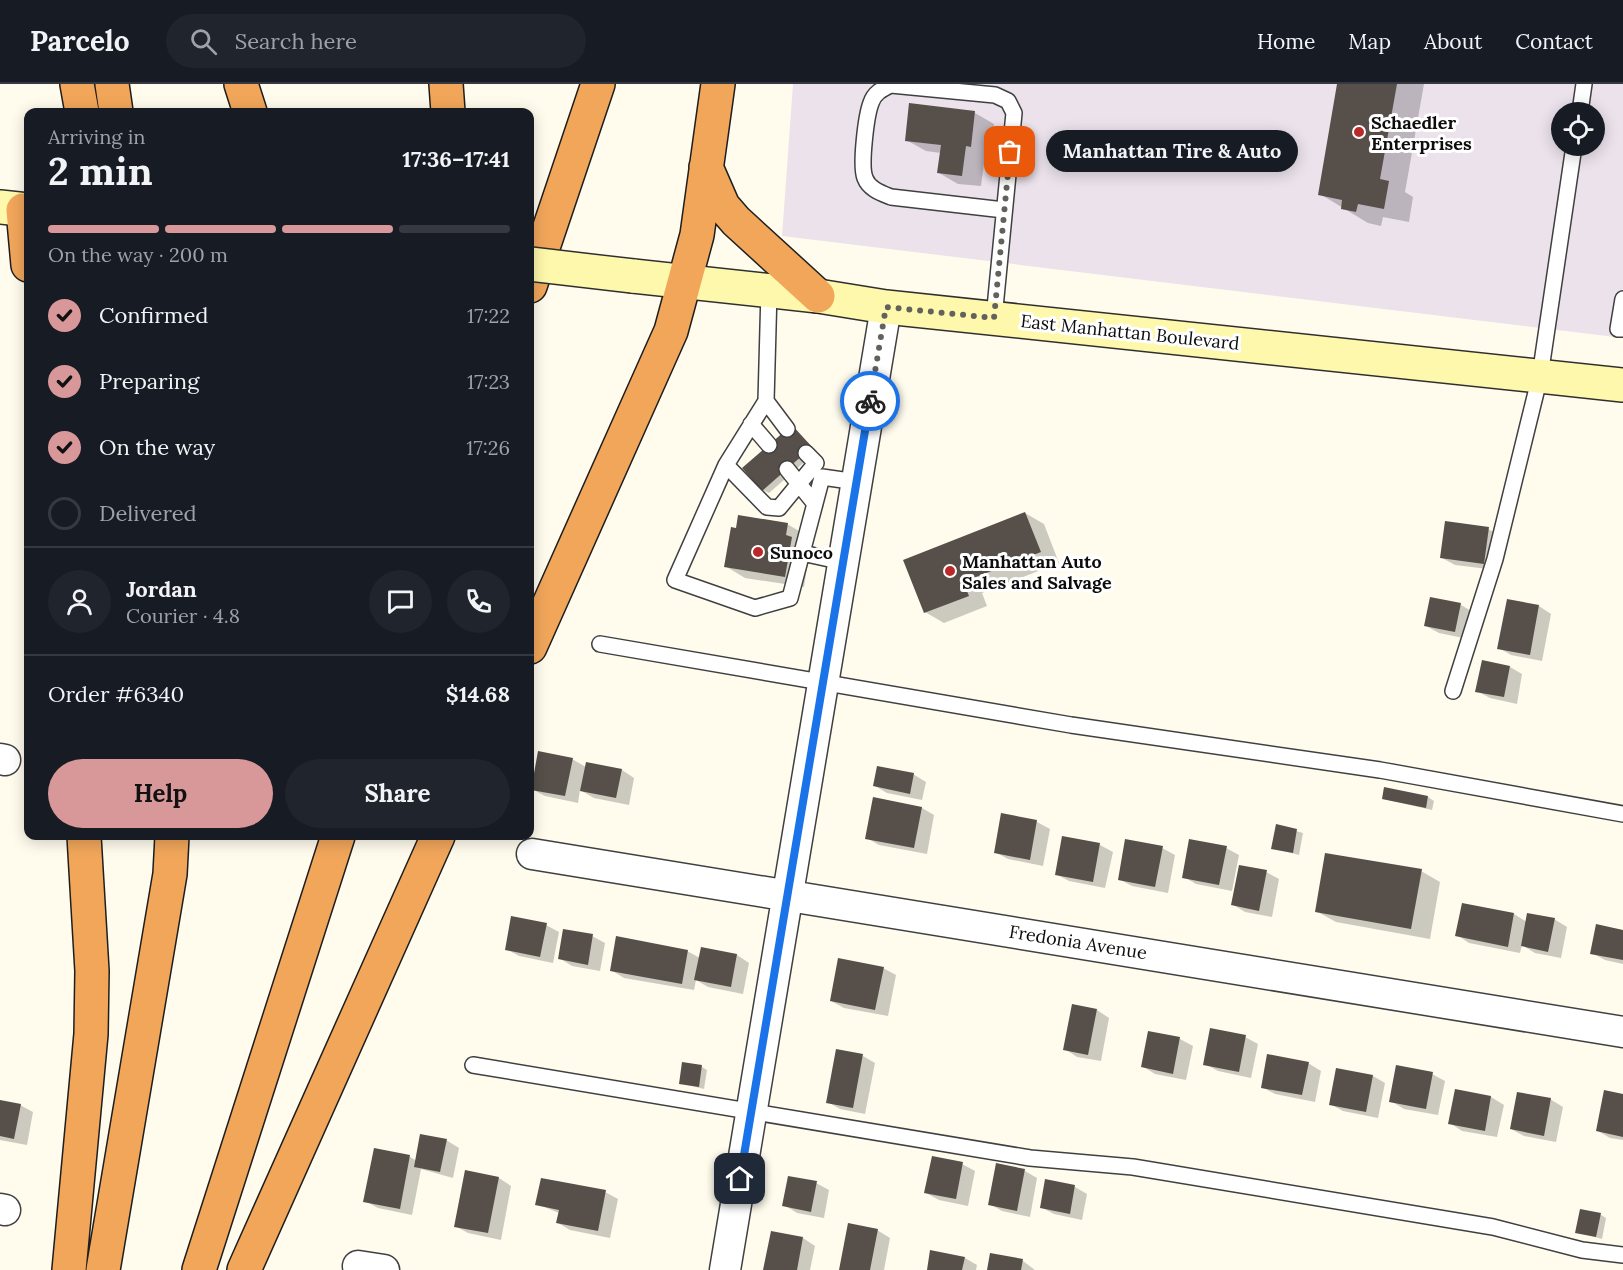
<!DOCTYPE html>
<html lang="en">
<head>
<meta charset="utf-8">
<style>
	:root { --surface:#171b24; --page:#20242c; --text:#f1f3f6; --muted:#9ea1a6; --line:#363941; --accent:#d8989a }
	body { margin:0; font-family:Lora,serif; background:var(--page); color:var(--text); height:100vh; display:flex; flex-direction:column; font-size:22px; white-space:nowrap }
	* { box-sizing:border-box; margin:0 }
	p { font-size:20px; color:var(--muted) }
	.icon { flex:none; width:33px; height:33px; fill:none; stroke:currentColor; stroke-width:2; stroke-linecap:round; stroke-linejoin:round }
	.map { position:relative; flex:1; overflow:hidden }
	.drawer { position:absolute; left:24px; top:24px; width:510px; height:732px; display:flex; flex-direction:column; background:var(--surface); border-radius:12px; box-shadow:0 3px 15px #0003 }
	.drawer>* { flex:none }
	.fabs { position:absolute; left:1551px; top:18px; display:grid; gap:12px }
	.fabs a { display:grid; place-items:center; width:54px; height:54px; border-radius:50%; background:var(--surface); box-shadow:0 3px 15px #0003; font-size:30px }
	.pin { position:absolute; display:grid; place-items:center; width:51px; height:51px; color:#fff; margin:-26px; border-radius:12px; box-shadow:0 3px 9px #0006 }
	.courier { position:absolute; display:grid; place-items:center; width:60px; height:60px; margin:-30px; border:4px solid #1a73e8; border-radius:50%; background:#fff; color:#222; box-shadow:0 2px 8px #0007 }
	.bubble { position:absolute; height:42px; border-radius:21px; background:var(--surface); box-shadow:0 3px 15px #0003; font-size:20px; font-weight:700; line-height:42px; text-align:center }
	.summary em { font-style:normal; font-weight:700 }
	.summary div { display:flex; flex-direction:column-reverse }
	.summary { display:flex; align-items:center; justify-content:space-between; height:102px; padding:0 24px }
	h1 { font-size:39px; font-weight:700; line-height:45px }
	.bar { display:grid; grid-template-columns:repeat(4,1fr); gap:9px 6px; align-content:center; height:72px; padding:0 24px }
	.bar i { height:8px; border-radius:4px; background:var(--line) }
	.bar .current { background:var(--accent) }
	.bar p { grid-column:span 4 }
	.line { display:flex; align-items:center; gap:15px; padding:0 24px; border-top:2px solid var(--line) }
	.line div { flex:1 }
	.round { display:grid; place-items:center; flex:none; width:63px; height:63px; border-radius:32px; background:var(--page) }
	ol { padding:0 24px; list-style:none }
	li { display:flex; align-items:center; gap:18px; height:66px }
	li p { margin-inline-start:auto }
	li .icon { padding:6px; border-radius:50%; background:var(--accent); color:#111; stroke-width:4 }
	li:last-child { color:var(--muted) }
	li i { width:33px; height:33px; border:3px solid var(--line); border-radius:50% }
	.cta { display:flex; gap:12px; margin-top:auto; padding:12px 24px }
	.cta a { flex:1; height:69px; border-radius:36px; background:var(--accent); color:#111; font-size:24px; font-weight:700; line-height:69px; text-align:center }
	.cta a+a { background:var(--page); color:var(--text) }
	header { display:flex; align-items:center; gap:36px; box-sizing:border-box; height:84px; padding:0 30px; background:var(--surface); border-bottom:2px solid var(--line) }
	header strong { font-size:28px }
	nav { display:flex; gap:33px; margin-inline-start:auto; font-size:21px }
	.search { width:420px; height:54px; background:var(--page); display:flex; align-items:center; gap:15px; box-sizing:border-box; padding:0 21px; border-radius:33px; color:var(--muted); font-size:22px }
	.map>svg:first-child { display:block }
	.industrial { fill:#ebe2ec; fill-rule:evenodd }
	.shadow { fill:#0003 }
	.building { fill:#564f4a }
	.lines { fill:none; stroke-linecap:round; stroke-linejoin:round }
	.lane-casing { stroke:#404040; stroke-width:18 }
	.street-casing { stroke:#404040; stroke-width:33 }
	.secondary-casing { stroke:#2f2f2f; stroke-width:36 }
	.highway-casing { stroke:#1e1e1e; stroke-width:36 }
	.lane { stroke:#fff; stroke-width:15 }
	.street { stroke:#fff; stroke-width:30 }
	.secondary { stroke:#fdf8ab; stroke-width:33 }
	.highway { stroke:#f1a65a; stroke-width:33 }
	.secondary-bridge-casing { stroke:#2f2f2f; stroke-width:36; stroke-linecap:butt }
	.secondary-bridge { stroke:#fdf8ab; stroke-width:33 }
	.done { stroke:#62615c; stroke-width:6; stroke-dasharray:0 10.8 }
	.route { stroke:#1a73e8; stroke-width:8 }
	.poi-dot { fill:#ba2929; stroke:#fff; stroke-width:2 }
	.labels { text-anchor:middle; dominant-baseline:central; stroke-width:6; stroke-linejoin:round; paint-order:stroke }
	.poi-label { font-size:18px; font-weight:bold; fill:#0d0d0d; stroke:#fff; text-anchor:start }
	.street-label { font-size:18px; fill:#0d0d0d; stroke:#fff }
</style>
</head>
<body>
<header>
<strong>Parcelo</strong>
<div class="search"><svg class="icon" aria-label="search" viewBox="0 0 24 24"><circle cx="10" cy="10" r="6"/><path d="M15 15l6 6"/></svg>Search here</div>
<nav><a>Home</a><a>Map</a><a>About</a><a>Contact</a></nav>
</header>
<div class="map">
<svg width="1623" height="1186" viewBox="0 0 1623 1186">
	<rect width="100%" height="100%" fill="#fffcee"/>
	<path class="industrial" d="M793,0H1623V254L782,152ZM1562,28H1594V62H1562Z"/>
	<path class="shadow" d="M1338,0H1424L1405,108L1413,113L1409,138L1383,133L1381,142L1368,139L1320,110Z
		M910,21L975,29L994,40L990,73L985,72L981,102L958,100L939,89L941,69L926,67L906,56Z
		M792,343L817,367L769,409L763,406Z
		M1025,429L1044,440L1059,479L982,509L987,522L944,539L925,528Z
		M787,440L806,451L810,465L804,503L745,494L725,482Z
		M1488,445L1501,452L1496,486L1455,481L1442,474Z
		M1461,521L1473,528L1468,555L1439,549L1426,542Z
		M1539,522L1551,530L1542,577L1511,571L1499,564Z
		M1510,583L1522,590L1517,620L1490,614L1477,607Z
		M572,675L586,683L622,686L634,694L629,721L594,714L580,706L578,719L545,712L532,705Z
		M913,690L926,698L922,716L887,709L875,702Z
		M1428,713L1434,717L1432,726L1383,715Z
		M874,715L922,724L934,731L927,770L879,761L867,754Z
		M1002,731L1037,738L1050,745L1043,782L1008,775L995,768Z
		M1277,742L1303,749L1299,771L1273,764Z
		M1064,754L1100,761L1113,768L1105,804L1069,797L1056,790Z
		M1162,764L1175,771L1168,809L1132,802L1119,795Z
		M1226,764L1239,771L1232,807L1196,800L1184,793Z
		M1421,787L1440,798L1430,855L1336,838L1316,827Z
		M1266,788L1279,795L1272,833L1245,828L1232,820Z
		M1514,830L1527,838L1554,835L1567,843L1561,874L1535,869L1522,861L1520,869L1469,859L1457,851Z
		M546,841L559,848L553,879L519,872L506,865Z
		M1623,847V880L1605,876L1592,869Z
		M592,852L605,859L600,887L572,882L559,874Z
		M687,867L700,874L737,871L749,879L743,910L708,903L696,896L694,906L624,894L611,886Z
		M883,884L896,891L888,932L844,924L831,917Z
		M1097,926L1109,934L1101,977L1077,973L1065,965Z
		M1149,949L1180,955L1193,962L1186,996L1155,990L1142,982Z
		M1245,953L1258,960L1251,994L1218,987L1205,980Z
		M863,972L875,979L865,1030L840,1025L828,1018Z
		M1308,979L1321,987L1315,1018L1275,1010L1262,1003Z
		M702,983L707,986L704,1005L680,999Z
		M1432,990L1445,997L1438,1031L1404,1025L1391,1017Z
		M1373,992L1385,999L1378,1034L1343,1027L1330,1020Z
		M1456,1007L1491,1013L1504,1021L1497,1053L1462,1047L1450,1039Z
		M1623,1012V1056L1610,1054L1598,1047Z
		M1550,1015L1563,1023L1556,1058L1524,1052L1511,1045Z
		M0,1017L20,1021L33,1028L27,1061L0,1056Z
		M446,1056L459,1064L453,1094L421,1085L412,1131L378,1124L365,1117L410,1073L417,1077Z
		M962,1080L975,1087L968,1122L939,1116L926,1109Z
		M997,1081L1025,1087L1037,1094L1030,1133L1002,1127L990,1120Z
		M499,1094L511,1102L501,1156L468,1149L455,1142Z
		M816,1099L829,1106L824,1134L797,1129L784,1121Z
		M1075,1103L1087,1110L1082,1136L1054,1130L1041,1123Z
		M605,1108L618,1115L610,1154L570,1146L558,1139L559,1129L537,1120Z
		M1601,1131L1606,1134L1602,1155L1577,1148Z
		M877,1146L890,1154L884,1186H841Z
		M803,1154L815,1162L810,1186H765Z
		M992,1170L1023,1177L1035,1186H988Z
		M965,1174L977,1181L976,1186H928Z"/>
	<path class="building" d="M1337,0H1397L1380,95L1389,97L1384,125L1358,120L1356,128L1341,125L1342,116L1318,111Z
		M909,19L975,27L971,63L966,62L962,92L937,89L941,61L905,57Z
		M792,341L812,363L762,407L742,384Z
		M1025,428L1041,468L963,498L969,512L924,529L903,476Z
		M738,431L788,439L786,451L792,453L785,493L724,483L731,443L736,444Z
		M1445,437L1489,443L1484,480L1440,474Z
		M1430,513L1461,519L1455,548L1424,542Z
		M1507,515L1539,521L1530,571L1497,565Z
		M1482,576L1510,582L1504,613L1475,608Z
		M538,667L573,674L565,712L531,706Z
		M586,678L622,685L616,714L580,707Z
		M877,682L914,689L910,710L873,702Z
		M1384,703L1428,712L1426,724L1382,715Z
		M873,713L922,723L914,764L865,755Z
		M1001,729L1037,736L1030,776L994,769Z
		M1276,740L1297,745L1293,769L1271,765Z
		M1062,752L1100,759L1093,798L1055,791Z
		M1125,755L1163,762L1155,803L1118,796Z
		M1189,755L1227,762L1219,801L1182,794Z
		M1325,769L1422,785L1411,845L1315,828Z
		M1239,781L1267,786L1259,827L1231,821Z
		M1462,819L1514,829L1508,863L1455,852Z
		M1527,829L1555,834L1548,868L1521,862Z
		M511,832L547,839L540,873L505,866Z
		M1596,840L1623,846V876L1590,870Z
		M563,845L593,850L588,881L558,875Z
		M616,852L688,866L682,900L610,887Z
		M701,863L737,870L731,903L694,896Z
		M838,874L884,883L875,926L830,917Z
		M1072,920L1097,925L1088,971L1063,966Z
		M1210,944L1246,951L1239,988L1203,981Z
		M1148,947L1180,953L1173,990L1141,983Z
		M836,965L863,970L853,1024L826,1019Z
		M1267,970L1309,978L1302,1011L1261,1004Z
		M682,978L702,981L699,1003L679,1000Z
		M1396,981L1433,988L1426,1025L1389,1018Z
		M1336,984L1373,991L1366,1028L1329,1021Z
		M1455,1005L1491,1012L1485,1047L1448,1040Z
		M1604,1006L1623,1010V1053L1596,1047Z
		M1517,1008L1551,1014L1544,1052L1510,1045Z
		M0,1016L21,1020L14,1055L0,1052Z
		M420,1050L447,1055L440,1088L414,1083Z
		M374,1064L410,1071L400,1125L363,1118Z
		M932,1072L963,1078L956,1115L924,1109Z
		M996,1079L1025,1085L1017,1127L988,1121Z
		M465,1086L499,1093L488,1149L454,1143Z
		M788,1092L817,1097L811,1128L782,1122Z
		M541,1094L606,1106L598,1147L556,1139L559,1126L535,1121Z
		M1045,1095L1075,1101L1070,1130L1040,1124Z
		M1580,1125L1601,1129L1596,1153L1575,1149Z
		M848,1139L878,1145L870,1186H839Z
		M771,1147L803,1153L797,1186H763Z
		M930,1166L965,1173L962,1186H927Z
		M990,1169L1023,1175L1021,1186H987Z"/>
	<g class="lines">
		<g class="lane-casing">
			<path id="lane" d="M1580,28L1584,0
				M769,207L766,317L726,381L675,496L755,524L790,514L822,393L857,398
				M1623,215L1618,245H1623
				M994,234L1014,29L1008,17L995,11L891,1C882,5 874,9 871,19C866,32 860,82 865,94C869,105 881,109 891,113L1004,126
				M766,317L787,345
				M751,340L769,361
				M726,381L767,423L779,424L816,379L806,369
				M787,385L815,420
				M802,469L843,478
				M600,560L1071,641L1380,686L1623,730
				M1453,607L1495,475L1540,292L1574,62
				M473,981L1030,1074L1133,1083L1493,1143L1582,1166L1623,1171"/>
		</g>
		<g class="street-casing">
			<path id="street" d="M0,675L5,676
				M532,770L1623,948
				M0,1125L5,1126
				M358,1182L384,1186
				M725,1186L886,223"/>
		</g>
		<g class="secondary-casing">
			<path id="secondary" d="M0,123L28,126
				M633,192L818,212L886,223L1623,301"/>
		</g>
		<g class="highway-casing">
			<path id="highway" d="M77,0L82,28
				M112,0L116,28
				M241,0L250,28
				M446,0L448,28
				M706,83L723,122L736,137L818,212
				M23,126L28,181
				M530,202L598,0
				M530,563L671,247L697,151L718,0
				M69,1186L91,950L92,887L84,752
				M103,1186L170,790L172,752
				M199,1186L338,752
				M244,1186L438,752"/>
		</g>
		<use href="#lane" class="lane"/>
		<use href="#street" class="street"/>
		<use href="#secondary" class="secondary"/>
		<use href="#highway" class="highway"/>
		<g class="secondary-bridge-casing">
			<path id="secondary-bridge" d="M530,180L633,192"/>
		</g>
		<use href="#secondary-bridge" class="secondary-bridge"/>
	</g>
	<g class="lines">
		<path class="done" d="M870,317L886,223L994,234L1010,68"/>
		<path class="route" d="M740,1095L870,317"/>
	</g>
	<g class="poi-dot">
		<circle cx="1359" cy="48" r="6"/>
		<circle cx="758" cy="468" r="6"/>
		<circle cx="950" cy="487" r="6"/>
	</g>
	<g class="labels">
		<g class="poi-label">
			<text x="1371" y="38">Schaedler<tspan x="1371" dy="21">Enterprises</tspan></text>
			<text x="770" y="468">Sunoco</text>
			<text x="962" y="477">Manhattan Auto<tspan x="962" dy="21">Sales and Salvage</tspan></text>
		</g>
		<g class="street-label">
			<text transform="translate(1130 248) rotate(6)">East Manhattan Boulevard</text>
			<text transform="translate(1078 858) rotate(9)">Fredonia Avenue</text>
		</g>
	</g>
</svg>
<div class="fabs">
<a><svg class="icon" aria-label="locate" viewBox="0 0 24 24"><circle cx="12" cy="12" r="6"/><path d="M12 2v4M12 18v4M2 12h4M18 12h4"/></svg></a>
</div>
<div class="pin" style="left:1010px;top:68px;background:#ea580c"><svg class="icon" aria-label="bag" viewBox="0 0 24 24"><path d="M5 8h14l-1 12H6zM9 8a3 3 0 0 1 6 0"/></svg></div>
<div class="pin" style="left:740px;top:1095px;background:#1f2937"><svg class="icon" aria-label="home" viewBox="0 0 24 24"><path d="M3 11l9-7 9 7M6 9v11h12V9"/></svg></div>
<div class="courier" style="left:870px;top:317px"><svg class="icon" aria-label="bike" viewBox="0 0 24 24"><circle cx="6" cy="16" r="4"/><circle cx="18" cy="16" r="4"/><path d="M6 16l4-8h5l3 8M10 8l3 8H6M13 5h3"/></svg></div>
<div class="bubble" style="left:1046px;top:46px;width:252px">Manhattan Tire &amp; Auto</div>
<section class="drawer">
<div class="summary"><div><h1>2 min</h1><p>Arriving in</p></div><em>17:36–17:41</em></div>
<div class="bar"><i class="current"></i><i class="current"></i><i class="current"></i><i></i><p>On the way · 200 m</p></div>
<ol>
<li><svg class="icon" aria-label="check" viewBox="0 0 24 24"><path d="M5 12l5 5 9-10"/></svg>Confirmed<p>17:22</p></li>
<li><svg class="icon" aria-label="check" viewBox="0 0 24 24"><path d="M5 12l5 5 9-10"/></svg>Preparing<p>17:23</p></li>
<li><svg class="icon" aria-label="check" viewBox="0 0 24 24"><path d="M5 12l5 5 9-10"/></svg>On the way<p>17:26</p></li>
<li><i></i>Delivered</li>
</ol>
<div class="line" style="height:108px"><a class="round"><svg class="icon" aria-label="person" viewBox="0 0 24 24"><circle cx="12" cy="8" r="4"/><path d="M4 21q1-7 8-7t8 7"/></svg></a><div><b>Jordan</b><p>Courier · 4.8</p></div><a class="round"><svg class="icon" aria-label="chat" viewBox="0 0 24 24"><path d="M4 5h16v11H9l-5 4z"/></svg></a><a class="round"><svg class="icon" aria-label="phone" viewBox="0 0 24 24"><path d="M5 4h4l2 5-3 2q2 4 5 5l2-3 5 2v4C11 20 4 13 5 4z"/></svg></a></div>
<div class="line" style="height:78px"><div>Order #6340</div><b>$14.68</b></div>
<div class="cta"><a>Help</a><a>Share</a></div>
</section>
</div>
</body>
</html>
